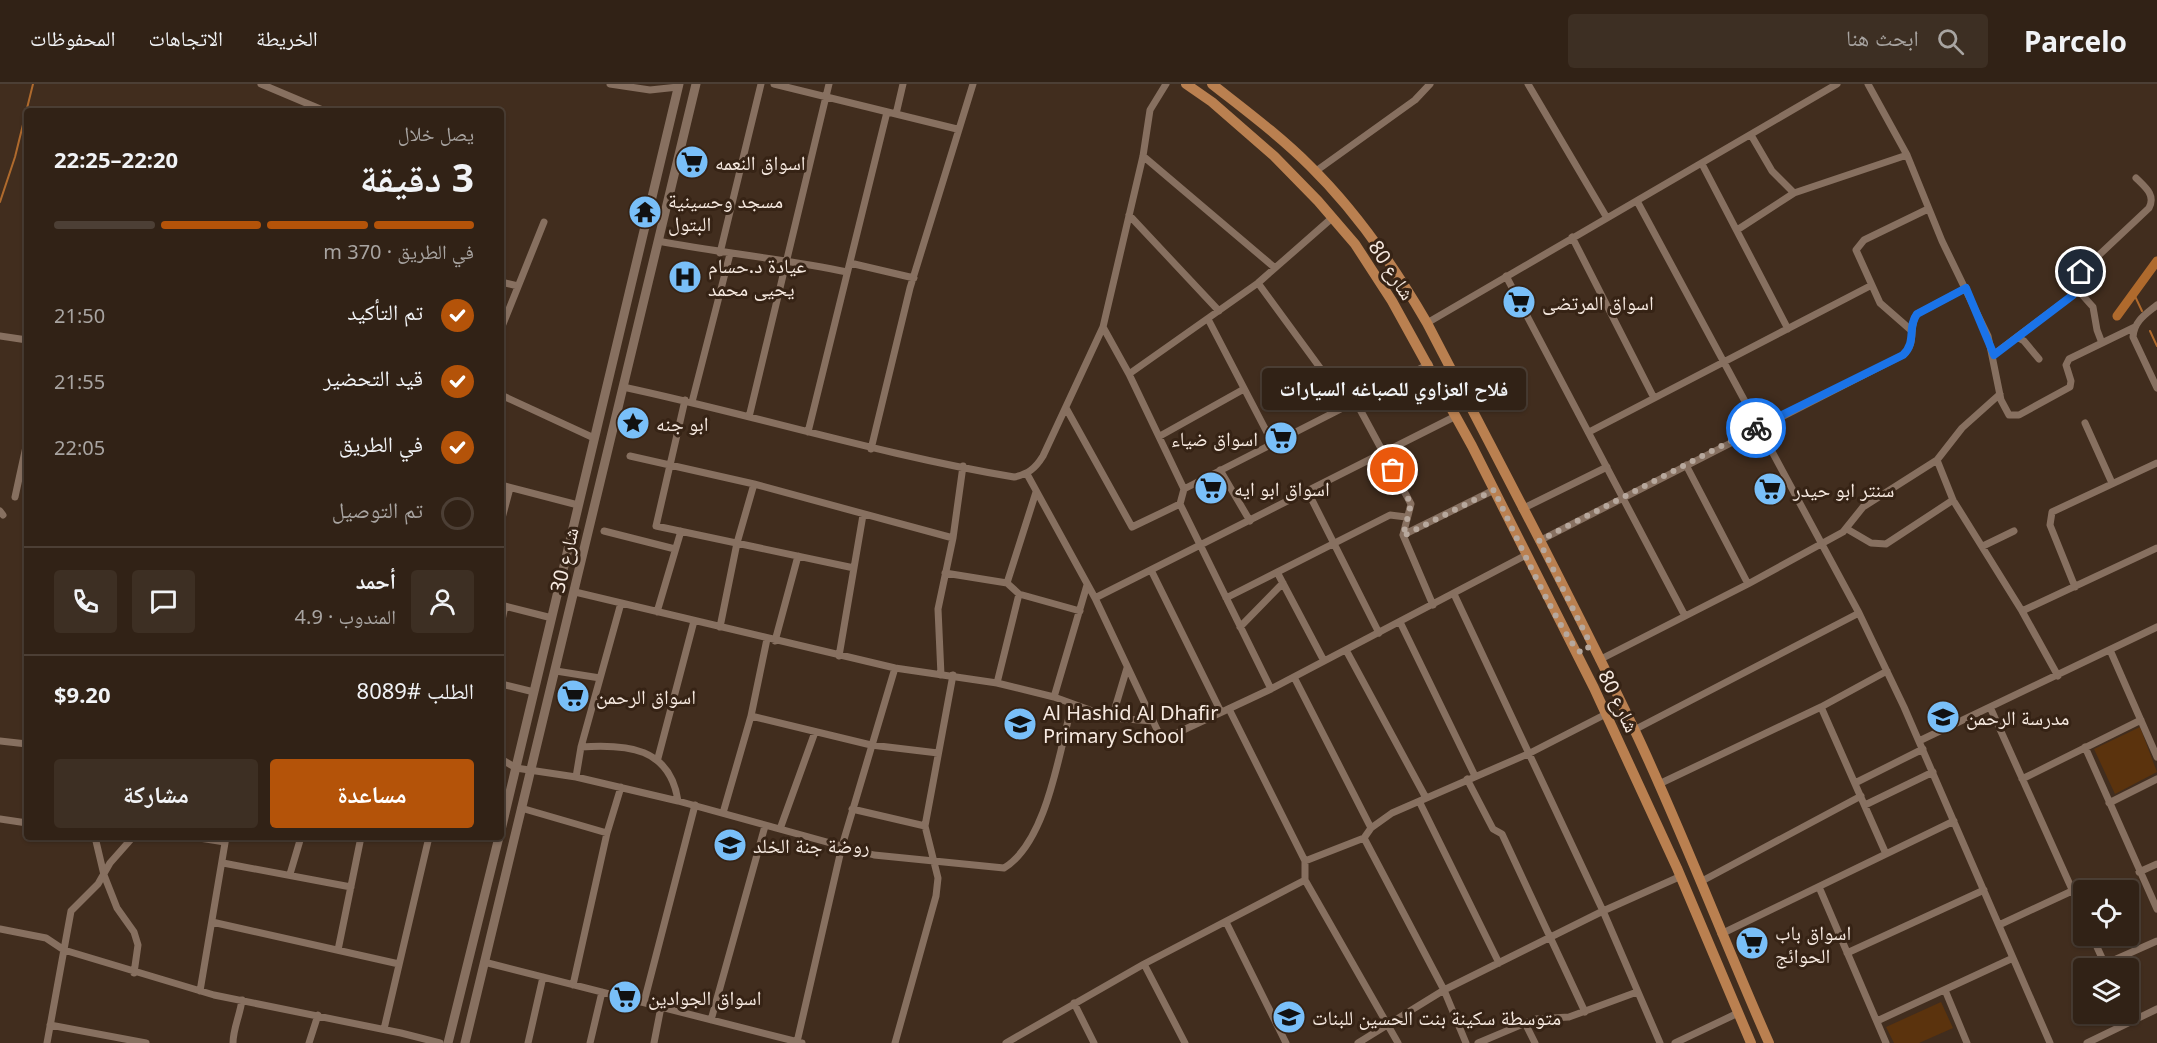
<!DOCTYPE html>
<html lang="ar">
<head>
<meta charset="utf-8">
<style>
	:root { --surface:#312216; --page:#3d2f23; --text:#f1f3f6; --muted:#a8a4a1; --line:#4c3f35; --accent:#b45309 }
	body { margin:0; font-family:"Noto Sans","Noto Naskh Arabic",sans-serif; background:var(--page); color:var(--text); direction:rtl; height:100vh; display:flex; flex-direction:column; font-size:22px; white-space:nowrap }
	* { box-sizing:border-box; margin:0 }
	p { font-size:20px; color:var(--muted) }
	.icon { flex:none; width:33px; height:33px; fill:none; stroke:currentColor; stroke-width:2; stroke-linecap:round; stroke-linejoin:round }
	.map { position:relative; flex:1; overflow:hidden; direction:ltr }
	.details { position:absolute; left:24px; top:24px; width:480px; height:732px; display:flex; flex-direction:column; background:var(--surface); border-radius:6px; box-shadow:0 2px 4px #0004,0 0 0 2px var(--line); direction:rtl }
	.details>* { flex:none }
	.tools { position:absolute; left:2073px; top:796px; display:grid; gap:12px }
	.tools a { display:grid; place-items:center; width:66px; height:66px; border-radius:6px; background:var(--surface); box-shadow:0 2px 4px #0004,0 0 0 2px var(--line); font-size:30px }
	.pin { position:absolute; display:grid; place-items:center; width:51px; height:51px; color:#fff; margin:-26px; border:3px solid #fff; border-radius:50%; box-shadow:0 2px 6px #0007 }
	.courier { position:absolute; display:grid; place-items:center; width:60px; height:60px; margin:-30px; border:4px solid #1a73e8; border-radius:50%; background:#fff; color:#222; box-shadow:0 2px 8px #0007 }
	.bubble { position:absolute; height:42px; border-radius:6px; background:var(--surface); box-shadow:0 2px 4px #0004,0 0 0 2px var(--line); font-size:20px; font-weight:700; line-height:42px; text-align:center; direction:rtl }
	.headline em { font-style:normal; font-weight:700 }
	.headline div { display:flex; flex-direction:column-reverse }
	.headline { display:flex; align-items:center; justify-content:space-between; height:102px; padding:0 30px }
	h1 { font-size:39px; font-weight:700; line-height:45px }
	.bar { display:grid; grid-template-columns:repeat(4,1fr); gap:9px 6px; align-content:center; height:72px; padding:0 30px }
	.bar i { height:8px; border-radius:4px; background:var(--line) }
	.bar .selected { background:var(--accent) }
	.bar p { grid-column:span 4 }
	.line { display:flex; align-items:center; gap:15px; padding:0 30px; border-top:2px solid var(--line) }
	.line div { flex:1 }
	.round { display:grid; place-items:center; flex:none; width:63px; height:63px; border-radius:6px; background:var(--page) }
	ol { padding:0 30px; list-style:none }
	li { display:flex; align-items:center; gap:18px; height:66px }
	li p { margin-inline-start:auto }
	li .icon { padding:6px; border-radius:50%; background:var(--accent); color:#fff; stroke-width:4 }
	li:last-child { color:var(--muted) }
	li i { width:33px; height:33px; border:3px solid var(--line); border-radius:50% }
	.button { display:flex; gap:12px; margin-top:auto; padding:12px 30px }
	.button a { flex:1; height:69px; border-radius:6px; background:var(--accent); color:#fff; font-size:24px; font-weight:700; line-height:69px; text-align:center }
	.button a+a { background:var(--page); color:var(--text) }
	header { display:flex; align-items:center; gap:36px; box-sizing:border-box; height:84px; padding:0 30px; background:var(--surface); border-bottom:2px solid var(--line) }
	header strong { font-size:28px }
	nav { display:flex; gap:33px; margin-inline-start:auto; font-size:21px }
	.search { width:420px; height:54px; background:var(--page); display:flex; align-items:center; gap:15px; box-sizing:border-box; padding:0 21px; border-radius:6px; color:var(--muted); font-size:22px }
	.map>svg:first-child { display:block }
	.green { fill:#5b330d }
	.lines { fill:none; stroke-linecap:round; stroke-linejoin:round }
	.stream { stroke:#af6a2d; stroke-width:2 }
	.canal { stroke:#af6a2d; stroke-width:9 }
	.street { stroke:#877060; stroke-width:7 }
	.secondary { stroke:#877060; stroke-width:9 }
	.primary { stroke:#ba8050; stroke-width:10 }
	.done { stroke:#b7a89d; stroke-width:6; stroke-dasharray:0 10.8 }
	.route { stroke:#1a73e8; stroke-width:8 }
	.labels { text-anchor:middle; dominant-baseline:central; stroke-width:6; stroke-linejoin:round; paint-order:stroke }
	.poi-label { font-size:20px; fill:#f7eae1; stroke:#362315; text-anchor:start }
	.street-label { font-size:20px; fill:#f7eae1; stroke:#362315 }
</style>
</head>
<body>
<header>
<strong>Parcelo</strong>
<div class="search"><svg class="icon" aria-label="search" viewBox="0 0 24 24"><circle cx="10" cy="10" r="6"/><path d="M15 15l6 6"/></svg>ابحث هنا</div>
<nav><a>الخريطة</a><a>الاتجاهات</a><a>المحفوظات</a></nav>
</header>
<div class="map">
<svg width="2157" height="959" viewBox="0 0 2157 959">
	<rect width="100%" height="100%" fill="#412d1e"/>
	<path class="green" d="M2140,643L2157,688L2115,710L2094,665Z
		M1941,918L1953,944L1919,959H1894L1886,943Z"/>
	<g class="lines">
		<path class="stream" d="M0,118L15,73L33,0
			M2133,208L2142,227
			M2150,247L2157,262"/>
		<path class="canal" d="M2117,232L2157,177"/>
		<path class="street" d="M261,0L325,27
			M610,0L650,6L678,3
			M774,0L957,45
			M1528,0L1607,134
			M1868,0L1907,71
			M896,30L903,0
			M1143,72L1275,184
			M1702,80L1788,245
			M1316,87L1415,16L1430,0
			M1794,109L1907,71L1942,157L1988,252L2001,316L2009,331H2019L2070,303L2071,297L2066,281L2069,275L2135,243
			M1637,117L1859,529L1904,623L2050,959
			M1129,131L1219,227
			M1737,146L1794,109L1772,87L1751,51
			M1572,153L1654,314
			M658,157C722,169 785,175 847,188
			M720,169L761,0
			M850,179L914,194
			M1506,192L1685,532
			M501,198L518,202
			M1258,199L1348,322
			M2076,204L2093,223L2097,246L2102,259
			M2157,221C2146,230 2134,237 2133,253L2157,304
			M1208,235L1273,360
			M1427,239L1837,0
			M1103,243L1129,290L1184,405L1180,420L1271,605
			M501,245L544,138
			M1912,247L1880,219L1856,166L1864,156L1928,125
			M0,252L27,256
			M2017,253L2024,257L2039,275
			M1993,271L2073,211L2081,188L2149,124C2156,111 2145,103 2136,94
			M1129,290L1258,199L1332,134
			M623,303C754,331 882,371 1014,393C1028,390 1035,385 1043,372L1103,243L1143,72L1150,26L1166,0
			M501,311L594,354
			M685,316L656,442L854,484
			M692,318L730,170
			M1356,318L1411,420L1403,451L1433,521
			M1066,324L1132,443L1180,420
			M749,333L829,0
			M2085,339L2112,399
			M808,348L887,28
			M1589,348L1870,202
			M1160,352L1244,305
			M871,365L910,204L973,0
			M630,372L754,400L953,454
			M1937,376L1953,416L2022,527L2058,592
			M1686,381L1748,500
			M1220,386L1250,437
			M1027,390L1095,514L1162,656L1271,605L1526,471
			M501,401L578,421
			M1184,405L1429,280
			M1308,408L1379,549
			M15,413L27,358
			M1522,425L1607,383
			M0,427L3,431
			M501,438L510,404
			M1847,445L1871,459L1886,460L1953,416
			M604,447L675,465
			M1403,451L1494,406
			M1539,457L1903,271C1918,258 1907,243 1917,230L1966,204
			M1983,462L2014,447
			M1151,486L1221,628
			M1277,488L1324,577
			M945,489L1007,499L1019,510L1080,527
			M1007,499L1036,408
			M2075,503L2050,441L2052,428L2157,379
			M575,508L895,584L997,599L1054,613L1112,634L1153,637
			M1454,510L1603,827L1660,959
			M1095,514L1456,332
			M1226,514L1390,431L1406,433
			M501,521L552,534
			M2022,527L2157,464
			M657,528L681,447
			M1400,538L1475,692
			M501,541L505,522
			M720,543L737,459L754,400
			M1240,543L1283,499
			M775,557L798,472
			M1346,566L1426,714
			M2110,566L2157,673
			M839,572L863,431
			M1599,576L1748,500L1843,448L1863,423L1937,376L1962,344L2000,310
			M556,587L600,594
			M941,591L938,525L953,454L963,382
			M1294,593L1371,744
			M997,599L1019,510
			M501,600L534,608
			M1054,613L1087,501
			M1821,623L1886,770
			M1990,623L2084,832
			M1229,625L1305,777V796L1398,959
			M751,632L871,661L938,669
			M1112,634L1127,584
			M1634,646L1859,529
			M0,657L27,660
			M1919,657L2157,543
			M581,663L621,519
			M2085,663L2157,825
			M658,674L694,537
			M501,675L516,684L576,693L678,717L874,771L1004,784C1047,758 1059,668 1072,621
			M576,693L581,663C627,660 670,663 678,717
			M1467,695L1493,745L1502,750L1585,928
			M2022,695L2141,636
			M1855,699L1923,665
			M1659,700L1821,623L1887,587
			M1420,719L1499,879
			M2109,719L2157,695
			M1865,721L1933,688
			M521,724L607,749
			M852,725L925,742
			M723,729L751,632L767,555
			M0,735L27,739
			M780,745L815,648
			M73,753H117
			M95,753L104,791L117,824L134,848L138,861L134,889
			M193,753L225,758
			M1364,754L1444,906L1466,959
			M1305,777L1364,754L1371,744L1392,729L1530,669L1606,630
			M223,779L351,803
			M2139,788L2157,780
			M290,790L301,753
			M1702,797L1861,712
			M1819,803L1886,959
			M212,838L399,880
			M1226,838L1286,959
			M1999,841L2072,807
			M0,845L46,854L64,866L214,911L401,949L440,959
			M1721,850L1954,737
			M2092,852L2107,885
			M338,866L361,753
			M1847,869L1984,806
			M484,878L802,959
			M1144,880L1185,959
			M2105,880L2157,857
			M573,901L607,749L621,703
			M1945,906L1967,959
			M200,907L226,753
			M644,918L695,721
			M1074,919L1094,959
			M711,936L765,742
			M1877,937L2013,874
			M1525,939L1535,959
			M50,941L146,959
			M384,945L429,753
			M797,958L842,762L895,584
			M47,959L71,827L98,800L110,779L133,753
			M233,959C233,945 240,931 242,916
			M309,959L318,931
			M528,959L543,893
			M590,959L602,908
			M654,959L661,923
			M895,959L936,812L938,794L925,742L953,591
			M1006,959L1144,880L1305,796
			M1358,959L1444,906L1603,827L1679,793
			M1478,959L1535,935L1569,933L1637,908
			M1675,959L1738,929
			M2087,959L2157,925"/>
		<path class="secondary" d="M501,746L679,0
			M448,959L499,753
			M465,959L696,0"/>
		<path class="primary" d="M1186,0L1212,18L1274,72L1318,117L1355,160L1392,217L1472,362L1594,604L1677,784L1751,959
			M1212,0C1245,26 1280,52 1310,82C1357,128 1394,182 1427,239C1497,374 1569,509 1635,647C1683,749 1723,855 1769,959"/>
	</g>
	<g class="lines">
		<path class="done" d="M1393,386L1411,420L1403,452L1494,406C1505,429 1567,565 1581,568L1588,565L1589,557L1539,457L1756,344"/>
		<path class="route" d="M1756,344L1903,271C1917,258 1907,243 1917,230L1966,204L1994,271L2073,211L2081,188"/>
	</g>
	<defs>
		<g id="supermarket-disc" transform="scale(1.725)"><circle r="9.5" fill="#79bff8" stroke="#362315"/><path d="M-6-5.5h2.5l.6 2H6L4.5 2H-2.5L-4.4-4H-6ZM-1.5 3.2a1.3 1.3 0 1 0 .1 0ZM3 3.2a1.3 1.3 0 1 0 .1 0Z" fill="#111"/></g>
		<g id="temple-disc" transform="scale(1.725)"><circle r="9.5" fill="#79bff8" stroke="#362315"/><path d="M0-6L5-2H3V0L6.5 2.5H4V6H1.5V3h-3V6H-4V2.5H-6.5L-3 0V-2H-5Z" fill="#111"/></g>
		<g id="hospital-disc" transform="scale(1.725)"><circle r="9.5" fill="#79bff8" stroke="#362315"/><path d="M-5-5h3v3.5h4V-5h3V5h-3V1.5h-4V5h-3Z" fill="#111"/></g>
		<g id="sight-disc" transform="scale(1.725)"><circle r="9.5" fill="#79bff8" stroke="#362315"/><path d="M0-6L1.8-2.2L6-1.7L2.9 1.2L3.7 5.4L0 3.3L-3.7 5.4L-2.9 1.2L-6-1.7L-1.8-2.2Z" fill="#111"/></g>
		<g id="school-disc" transform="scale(1.725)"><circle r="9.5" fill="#79bff8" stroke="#362315"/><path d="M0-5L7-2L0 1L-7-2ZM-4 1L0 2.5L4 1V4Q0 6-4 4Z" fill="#111"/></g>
	</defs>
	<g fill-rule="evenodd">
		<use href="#supermarket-disc" x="692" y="78"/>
		<use href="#temple-disc" x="645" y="128"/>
		<use href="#hospital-disc" x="685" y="193"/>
		<use href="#supermarket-disc" x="1519" y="218"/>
		<use href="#sight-disc" x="633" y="339"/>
		<use href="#supermarket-disc" x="1281" y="354"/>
		<use href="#supermarket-disc" x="1211" y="404"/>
		<use href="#supermarket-disc" x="1770" y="405"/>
		<use href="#supermarket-disc" x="573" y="612"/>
		<use href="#school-disc" x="1943" y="633"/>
		<use href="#school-disc" x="1020" y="640"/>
		<use href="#school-disc" x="730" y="761"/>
		<use href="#supermarket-disc" x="1752" y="859"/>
		<use href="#supermarket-disc" x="625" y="913"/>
		<use href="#school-disc" x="1289" y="933"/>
	</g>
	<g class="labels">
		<g class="poi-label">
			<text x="715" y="78">اسواق النعمه</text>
			<text x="668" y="116">مسجد وحسينية<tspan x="668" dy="23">البتول</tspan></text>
			<text x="708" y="181">عيادة د.حسام<tspan x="708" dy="23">يحيى محمد</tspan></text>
			<text x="1542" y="218">اسواق المرتضى</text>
			<text x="656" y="339">ابو جنه</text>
			<text x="1258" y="354" text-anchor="end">اسواق ضياء</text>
			<text x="1234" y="404">اسواق ابو ايه</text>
			<text x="1793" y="405">سنتر ابو حيدر</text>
			<text x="596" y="612">اسواق الرحمن</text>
			<text x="1043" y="628">Al Hashid Al Dhafir<tspan x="1043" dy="23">Primary School</tspan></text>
			<text x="1966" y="633">مدرسة الرحمن</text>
			<text x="753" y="761">روضة جنة الخلد</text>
			<text x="1775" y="848">اسواق باب<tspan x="1775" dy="23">الحوائج</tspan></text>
			<text x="648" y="913">اسواق الجوادين</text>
			<text x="1312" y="933">متوسطة سكينة بنت الحسين للبنات</text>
		</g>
		<g class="street-label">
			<text transform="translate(1392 186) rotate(57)">شارع 80</text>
			<text transform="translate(564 476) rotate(-77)">شارع 30</text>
			<text transform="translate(1619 617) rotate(64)">شارع 80</text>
		</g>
	</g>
</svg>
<div class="tools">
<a><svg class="icon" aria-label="locate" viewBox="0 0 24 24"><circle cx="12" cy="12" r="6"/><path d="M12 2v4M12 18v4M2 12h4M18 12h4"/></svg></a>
<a><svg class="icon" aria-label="layers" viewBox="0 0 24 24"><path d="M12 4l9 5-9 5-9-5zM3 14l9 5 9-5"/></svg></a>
</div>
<div class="pin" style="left:1393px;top:386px;background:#ea580c"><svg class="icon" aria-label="bag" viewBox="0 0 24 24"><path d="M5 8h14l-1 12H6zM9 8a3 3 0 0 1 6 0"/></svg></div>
<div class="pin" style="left:2081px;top:188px;background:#1f2937"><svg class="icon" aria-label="home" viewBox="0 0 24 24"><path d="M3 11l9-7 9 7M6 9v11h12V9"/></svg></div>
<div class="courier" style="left:1756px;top:344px"><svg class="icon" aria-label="bike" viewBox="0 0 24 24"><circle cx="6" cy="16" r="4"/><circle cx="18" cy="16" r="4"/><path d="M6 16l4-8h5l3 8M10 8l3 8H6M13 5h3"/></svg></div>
<div class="bubble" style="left:1262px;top:284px;width:264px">فلاح العزاوي للصباغه السيارات</div>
<section class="details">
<div class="headline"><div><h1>3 دقيقة</h1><p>يصل خلال</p></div><em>22:20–22:25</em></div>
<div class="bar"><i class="selected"></i><i class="selected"></i><i class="selected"></i><i></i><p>في الطريق · 370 m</p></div>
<ol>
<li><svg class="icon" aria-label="check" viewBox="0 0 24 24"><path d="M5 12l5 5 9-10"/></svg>تم التأكيد<p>21:50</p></li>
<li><svg class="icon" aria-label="check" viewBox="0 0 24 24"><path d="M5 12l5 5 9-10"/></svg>قيد التحضير<p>21:55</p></li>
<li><svg class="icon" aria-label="check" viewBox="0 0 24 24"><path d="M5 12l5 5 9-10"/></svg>في الطريق<p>22:05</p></li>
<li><i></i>تم التوصيل</li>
</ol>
<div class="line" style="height:108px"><a class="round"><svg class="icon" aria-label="person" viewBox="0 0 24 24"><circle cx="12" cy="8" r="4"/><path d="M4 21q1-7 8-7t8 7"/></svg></a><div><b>أحمد</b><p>المندوب · 4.9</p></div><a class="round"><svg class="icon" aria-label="chat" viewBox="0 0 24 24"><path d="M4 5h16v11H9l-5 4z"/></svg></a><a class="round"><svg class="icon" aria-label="phone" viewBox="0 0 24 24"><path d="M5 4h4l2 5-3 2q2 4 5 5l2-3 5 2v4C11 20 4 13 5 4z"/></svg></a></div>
<div class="line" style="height:78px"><div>الطلب #8089</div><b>$9.20</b></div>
<div class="button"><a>مساعدة</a><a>مشاركة</a></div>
</section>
</div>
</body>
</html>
